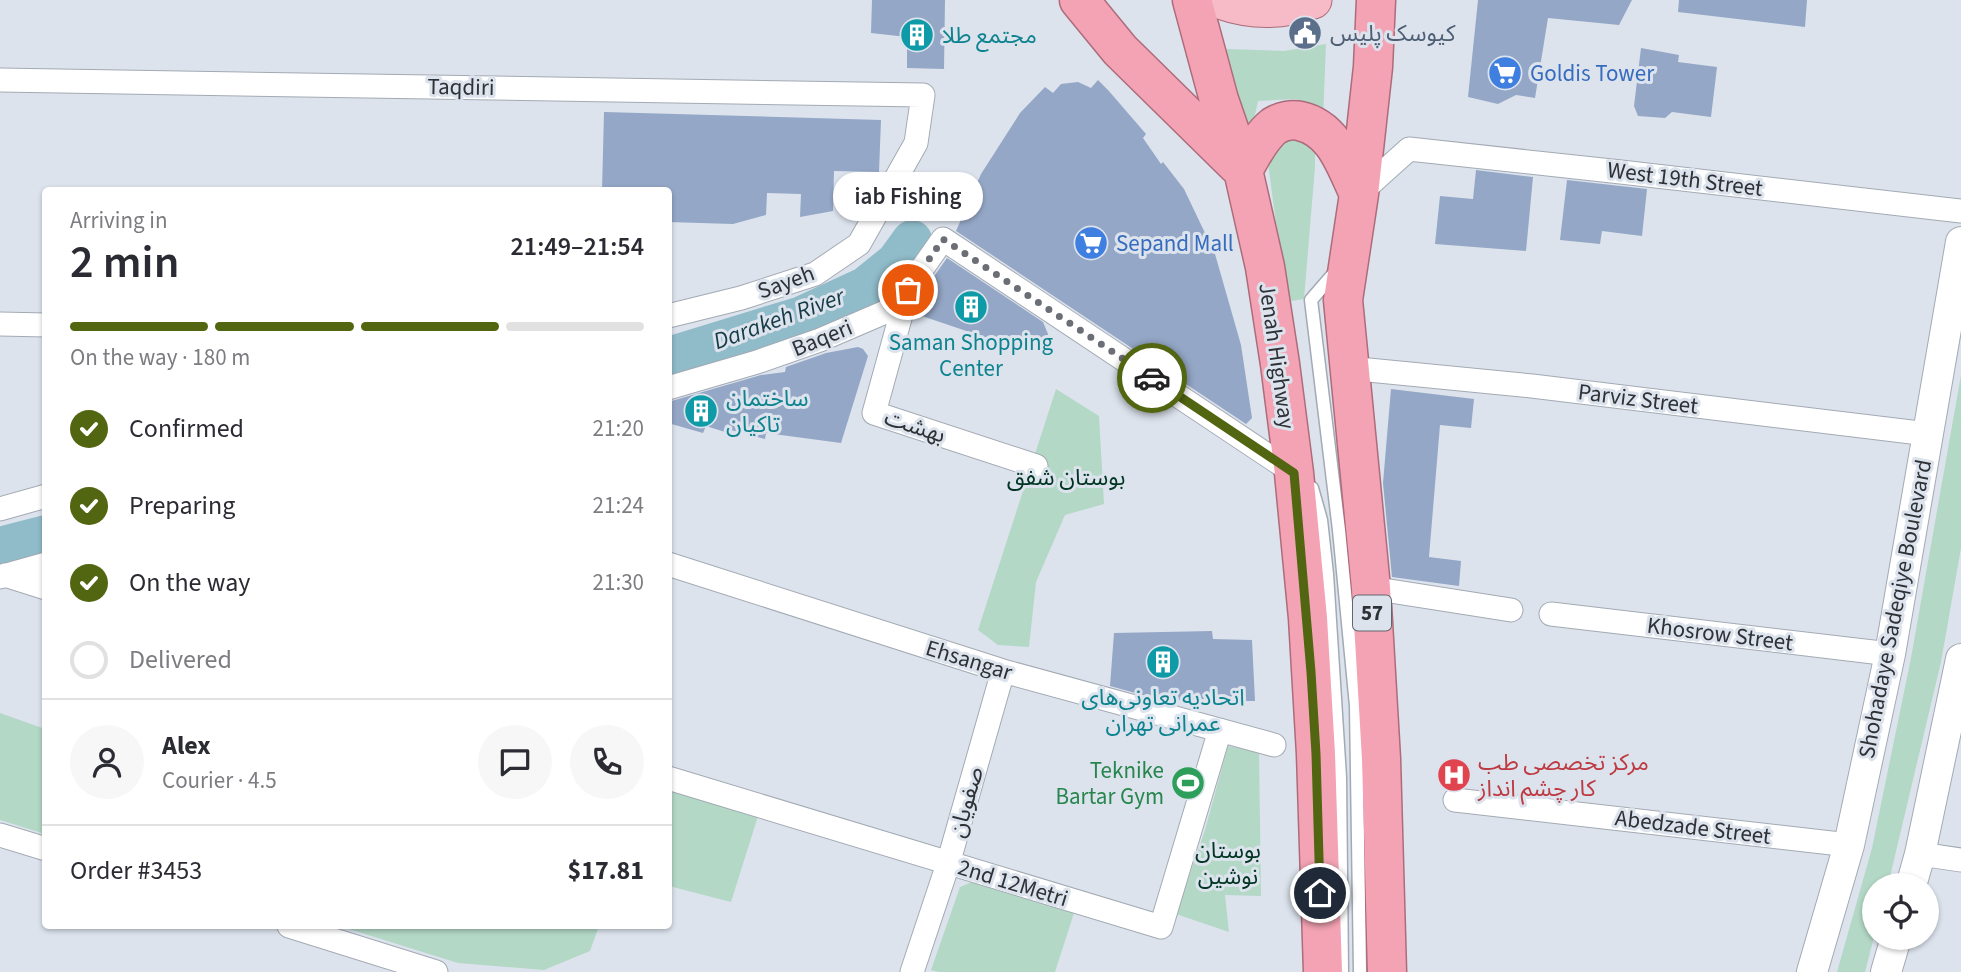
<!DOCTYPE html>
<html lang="en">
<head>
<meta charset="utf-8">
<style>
	:root { --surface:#fff; --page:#f7f7f7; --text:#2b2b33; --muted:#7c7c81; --line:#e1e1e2; --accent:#526510 }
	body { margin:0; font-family:"Source Sans 3","Noto Sans Arabic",sans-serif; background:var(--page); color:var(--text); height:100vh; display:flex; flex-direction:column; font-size:26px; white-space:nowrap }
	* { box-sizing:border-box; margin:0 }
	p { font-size:23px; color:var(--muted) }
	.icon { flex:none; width:38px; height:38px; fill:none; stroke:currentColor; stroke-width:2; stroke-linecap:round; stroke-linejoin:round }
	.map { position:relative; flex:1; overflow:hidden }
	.drawer { position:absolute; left:42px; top:187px; width:630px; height:742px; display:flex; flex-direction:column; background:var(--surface); border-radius:7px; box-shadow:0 2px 5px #0004 }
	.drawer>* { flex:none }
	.fabs { position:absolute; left:1862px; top:873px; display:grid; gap:14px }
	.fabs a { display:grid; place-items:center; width:77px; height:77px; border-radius:50%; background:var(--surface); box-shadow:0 2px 5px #0004; font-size:35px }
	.pin { position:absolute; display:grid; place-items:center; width:60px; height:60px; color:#fff; margin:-30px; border:4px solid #fff; border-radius:50%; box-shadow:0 2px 7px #0007 }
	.courier { position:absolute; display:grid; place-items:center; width:70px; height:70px; margin:-35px; border:5px solid #526510; border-radius:50%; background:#fff; color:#222; box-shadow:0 2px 9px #0007 }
	.bubble { position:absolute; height:49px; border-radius:24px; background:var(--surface); box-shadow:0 2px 5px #0004; font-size:23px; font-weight:600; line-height:49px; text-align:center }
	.overview em { font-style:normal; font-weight:600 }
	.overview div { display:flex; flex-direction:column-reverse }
	.overview { display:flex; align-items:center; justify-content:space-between; height:119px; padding:0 28px }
	h1 { font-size:46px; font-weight:600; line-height:52px }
	.bar { display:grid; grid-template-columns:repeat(4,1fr); gap:10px 7px; align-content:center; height:84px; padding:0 28px }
	.bar i { height:9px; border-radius:5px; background:var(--line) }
	.bar .active { background:var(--accent) }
	.bar p { grid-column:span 4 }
	.line { display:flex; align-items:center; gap:18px; padding:0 28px; border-top:2px solid var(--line) }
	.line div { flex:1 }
	.round { display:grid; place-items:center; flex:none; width:74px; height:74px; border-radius:37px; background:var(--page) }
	ol { padding:0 28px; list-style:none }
	li { display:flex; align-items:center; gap:21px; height:77px }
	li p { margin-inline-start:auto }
	li .icon { padding:7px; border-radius:50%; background:var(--accent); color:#fff; stroke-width:4 }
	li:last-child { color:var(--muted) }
	li i { width:38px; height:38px; border:4px solid var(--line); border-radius:50% }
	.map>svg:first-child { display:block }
	.green { fill:#b3d8c6 }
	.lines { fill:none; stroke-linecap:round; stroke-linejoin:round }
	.river { stroke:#90bbc9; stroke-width:40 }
	.building { fill:#94a7c6 }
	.service-casing { stroke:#a3aab4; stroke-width:15 }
	.minor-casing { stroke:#a3aab4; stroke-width:25 }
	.tertiary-casing { stroke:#a3aab4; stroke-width:32 }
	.primary-casing { stroke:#ad6c7b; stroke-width:39 }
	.trunk-casing { stroke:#ad6c7b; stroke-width:41 }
	.service { stroke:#fff; stroke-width:12 }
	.minor { stroke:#fff; stroke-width:23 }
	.tertiary { stroke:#fff; stroke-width:30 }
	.primary { stroke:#f7bac7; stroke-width:37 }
	.trunk { stroke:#f4a3b4; stroke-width:38 }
	.done { stroke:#6b6f75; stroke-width:7; stroke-dasharray:0 12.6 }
	.route { stroke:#526510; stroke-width:9 }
	.labels { text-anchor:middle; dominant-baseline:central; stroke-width:6; stroke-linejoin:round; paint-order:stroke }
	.shield { fill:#dce3ed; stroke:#62666c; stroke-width:2 }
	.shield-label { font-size:21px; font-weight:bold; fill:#2e3135 }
	.service-label { font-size:23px; fill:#4e5e75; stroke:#dce3ed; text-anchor:start }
	.culture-label { font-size:23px; fill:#0d838f; stroke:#dce3ed; text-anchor:start }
	.shop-label { font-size:23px; fill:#366cbe; stroke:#dce3ed; text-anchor:start }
	.street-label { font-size:23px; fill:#2e3135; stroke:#dce3ed }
	.park-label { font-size:23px; fill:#003523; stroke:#dce3ed }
	.health-label { font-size:23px; fill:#be3a42; stroke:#dce3ed; text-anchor:start }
	.leisure-label { font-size:23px; fill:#27864d; stroke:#dce3ed; text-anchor:end }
	.water-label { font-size:24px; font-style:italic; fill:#143b47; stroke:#dce3ed }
</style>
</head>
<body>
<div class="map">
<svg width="1961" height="972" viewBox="0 0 1961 972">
	<rect width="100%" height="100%" fill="#dce3ed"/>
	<path class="green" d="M1326,44L1323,120L1312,103L1295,99L1258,101L1248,146L1226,49L1284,51Z
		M1287,134L1315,147V167L1304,299L1291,301L1276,223L1267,155Z
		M1961,375V548L1941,662L1888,885L1874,886V937L1865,972H1837L1872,848L1911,658Z
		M1056,389L1099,416L1104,504L1065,515L1036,582L1029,647L998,645L978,630Z
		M0,713L45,729V834L0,820Z
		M1228,746L1259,752L1261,896L1225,895L1229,932L1176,914L1205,830Z
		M668,786L759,813L731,902L669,886Z
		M972,882L1074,913L1055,972H939L931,970L960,887Z
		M339,926H599L590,951L544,970L458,963Z"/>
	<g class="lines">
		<path class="river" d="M668,357L802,316L865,287L896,262L912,240
			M0,547L46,535"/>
	</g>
	<path class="building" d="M872,0H945L944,69L907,68V37L871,33Z
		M1478,0H1632L1619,25L1548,18L1535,98L1516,95L1498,104L1468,97Z
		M1679,0H1807L1805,27L1678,12Z
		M1641,48L1679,55L1678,62L1717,67L1711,117L1672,112L1665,118L1638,116L1634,106Z
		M1098,80L1108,90L1146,134L1143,138L1161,164L1163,162L1184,189L1215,254L1241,345L1252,418L1246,424L956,231L981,174L1020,113L1045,87L1053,93L1061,84L1078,82L1091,88Z
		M604,112L881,120L879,172L834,171L833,211L800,217L801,194L767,193L766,215L733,224L668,222V191H602Z
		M1476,170L1533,177L1526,251L1435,244L1440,196L1473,199Z
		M1567,180L1647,189L1642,236L1602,231L1600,244L1560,240Z
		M947,258L1043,322L1048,334L1045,354L999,342L916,314L925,289Z
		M858,347L863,349L868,356L841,443L766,433L765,439L727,429L725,432L706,426L703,433L668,423V402L761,375L785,372L786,367L826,353Z
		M1391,389L1474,399L1471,428L1440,425L1429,557L1461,561L1459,586L1392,577L1383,483Z
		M1212,631L1213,639L1252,640L1255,701H1220V698L1164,701L1110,686L1114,633Z"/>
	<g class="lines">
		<g class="service-casing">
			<path id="service" d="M1337,270L1311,300L1339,530L1356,706L1360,972
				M1312,488L1321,520L1327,574L1340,777L1342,972"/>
		</g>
		<g class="minor-casing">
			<path id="minor" d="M0,80L923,95L916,143L859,244L815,274L741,298L668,316
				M1359,194L1409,149L1621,172L1961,211
				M907,293L874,413L1036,466
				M0,324L46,325
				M1348,368L1532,386L1928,434
				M668,388L757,362L820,340L890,310L907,290L943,239L1294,473
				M0,509L46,496
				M668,564L1003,671L1274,745
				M5,575L46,588
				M0,577L46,564
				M1371,588L1511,610
				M1551,614L1890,654
				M668,778L1161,927L1220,730
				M1455,800L1849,845
				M0,835L46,849
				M1920,854L1961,860
				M289,926L436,972
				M912,972L948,864L1003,671"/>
		</g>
		<g class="tertiary-casing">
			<path id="tertiary" d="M1911,886L1920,854L1961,659
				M1812,972L1849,845L1890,654L1961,242
				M1886,972L1896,938"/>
		</g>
		<g class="primary-casing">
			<path id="primary" d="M1220,0C1251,11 1281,12 1313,0"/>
		</g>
		<g class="trunk-casing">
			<path id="trunk" d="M1079,0L1120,50L1237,165
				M1192,0L1219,100L1243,170L1265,267L1280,364L1294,473L1308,618L1316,754L1323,972
				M1376,0L1373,67L1359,194L1343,300L1371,588L1381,759L1387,972
				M1243,170C1252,155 1260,137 1274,126C1282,121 1292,119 1300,121C1335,129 1345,165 1359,194"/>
		</g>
		<use href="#service" class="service"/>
		<use href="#minor" class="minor"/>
		<use href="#tertiary" class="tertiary"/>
		<use href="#primary" class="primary"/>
		<use href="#trunk" class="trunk"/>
	</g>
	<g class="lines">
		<path class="done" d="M908,290L943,239L1152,378"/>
		<path class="route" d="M1152,378L1294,473L1311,672L1316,754L1320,893"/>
	</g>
	<defs>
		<g id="civic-disc" transform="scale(1.75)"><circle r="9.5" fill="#5c6f8a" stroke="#dce3ed"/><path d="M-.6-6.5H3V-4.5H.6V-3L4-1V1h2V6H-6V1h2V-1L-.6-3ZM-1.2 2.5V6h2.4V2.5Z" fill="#fff"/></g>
		<g id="building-disc" transform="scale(1.75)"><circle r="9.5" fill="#0f9aa8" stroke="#dce3ed"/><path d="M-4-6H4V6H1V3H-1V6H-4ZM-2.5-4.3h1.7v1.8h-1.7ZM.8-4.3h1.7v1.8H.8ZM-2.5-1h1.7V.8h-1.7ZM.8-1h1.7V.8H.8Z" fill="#fff"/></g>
		<g id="supermarket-disc" transform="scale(1.75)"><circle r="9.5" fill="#3f7fe0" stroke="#dce3ed"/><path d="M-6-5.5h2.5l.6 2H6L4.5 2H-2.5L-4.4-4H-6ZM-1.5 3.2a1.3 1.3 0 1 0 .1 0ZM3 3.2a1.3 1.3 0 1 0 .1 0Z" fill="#fff"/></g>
		<g id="hospital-disc" transform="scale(1.75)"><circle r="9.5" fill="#e0444e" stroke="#dce3ed"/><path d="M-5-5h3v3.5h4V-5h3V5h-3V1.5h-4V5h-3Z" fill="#fff"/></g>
		<g id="stadium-disc" transform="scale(1.75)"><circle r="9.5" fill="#2e9e5b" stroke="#dce3ed"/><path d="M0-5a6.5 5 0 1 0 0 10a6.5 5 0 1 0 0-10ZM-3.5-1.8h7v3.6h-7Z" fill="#fff"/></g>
	</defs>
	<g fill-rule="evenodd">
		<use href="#civic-disc" x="1305" y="33"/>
		<use href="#building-disc" x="917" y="35"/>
		<use href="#supermarket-disc" x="1505" y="73"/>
		<use href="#supermarket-disc" x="1091" y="243"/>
		<use href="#building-disc" x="971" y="307"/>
		<use href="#building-disc" x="701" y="411"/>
		<use href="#building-disc" x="1163" y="662"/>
		<use href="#hospital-disc" x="1454" y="775"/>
		<use href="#stadium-disc" x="1188" y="783"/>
	</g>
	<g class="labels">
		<rect class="shield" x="1353" y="595.5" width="38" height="35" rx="5"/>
		<g class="shield-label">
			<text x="1372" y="613">57</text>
		</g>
		<g class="service-label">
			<text x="1330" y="33">کیوسک پلیس</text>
		</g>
		<g class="culture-label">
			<text x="942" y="35">مجتمع طلا</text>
			<text x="971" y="342" text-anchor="middle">Saman Shopping<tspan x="971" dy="26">Center</tspan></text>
			<text x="726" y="398">ساختمان<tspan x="726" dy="26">تاکیان</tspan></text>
			<text x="1163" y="697" text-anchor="middle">اتحادیه تعاونی‌های<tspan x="1163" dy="26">عمرانی تهران</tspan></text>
		</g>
		<g class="shop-label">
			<text x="1530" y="73">Goldis Tower</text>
			<text x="1116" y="243">Sepand Mall</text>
		</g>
		<g class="street-label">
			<text transform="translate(461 87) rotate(1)">Taqdiri</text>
			<text transform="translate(1685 179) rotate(7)">West 19th Street</text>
			<text transform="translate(786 282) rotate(-20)">Sayeh</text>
			<text transform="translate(822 338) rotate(-22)">Baqeri</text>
			<text transform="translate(1277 356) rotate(82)">Jenah Highway</text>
			<text transform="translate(1638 399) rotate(7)">Parviz Street</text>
			<text transform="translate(915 426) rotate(18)">بهشت</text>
			<text transform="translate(1895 609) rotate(-79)">Shohadaye Sadeqiye Boulevard</text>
			<text transform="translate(1720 634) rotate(7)">Khosrow Street</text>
			<text transform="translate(969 660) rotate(17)">Ehsangar</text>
			<text transform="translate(966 802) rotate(-74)">صفویان</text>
			<text transform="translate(1693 827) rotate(7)">Abedzade Street</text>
			<text transform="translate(1013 883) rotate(17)">2nd 12Metri</text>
		</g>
		<g class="park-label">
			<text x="1066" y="477">بوستان شفق</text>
			<text x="1228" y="850">بوستان<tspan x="1228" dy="26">نوشین</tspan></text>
		</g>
		<g class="health-label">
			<text x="1478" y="762">مرکز تخصصی طب<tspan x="1478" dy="26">کار چشم انداز</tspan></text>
		</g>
		<g class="leisure-label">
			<text x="1164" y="770">Teknike<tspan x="1164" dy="26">Bartar Gym</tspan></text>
		</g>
		<g class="water-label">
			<text transform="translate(779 319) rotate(-20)">Darakeh River</text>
		</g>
	</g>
</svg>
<div class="fabs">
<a><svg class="icon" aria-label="locate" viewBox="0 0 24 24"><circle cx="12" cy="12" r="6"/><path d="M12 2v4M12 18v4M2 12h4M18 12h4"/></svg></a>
</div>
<div class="pin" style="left:908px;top:290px;background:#ea580c"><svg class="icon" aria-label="bag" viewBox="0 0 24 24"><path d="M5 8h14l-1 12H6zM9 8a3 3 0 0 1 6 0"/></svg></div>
<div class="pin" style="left:1320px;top:893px;background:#1f2937"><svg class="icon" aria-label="home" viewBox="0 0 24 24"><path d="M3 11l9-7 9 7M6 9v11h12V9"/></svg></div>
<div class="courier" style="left:1152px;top:378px"><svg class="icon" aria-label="car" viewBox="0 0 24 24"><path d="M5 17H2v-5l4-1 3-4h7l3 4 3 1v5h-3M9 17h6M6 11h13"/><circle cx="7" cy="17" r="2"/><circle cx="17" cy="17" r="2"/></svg></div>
<div class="bubble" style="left:833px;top:172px;width:150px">iab Fishing</div>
<section class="drawer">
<div class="overview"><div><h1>2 min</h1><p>Arriving in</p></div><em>21:49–21:54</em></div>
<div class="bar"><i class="active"></i><i class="active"></i><i class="active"></i><i></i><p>On the way · 180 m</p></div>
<ol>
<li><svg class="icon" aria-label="check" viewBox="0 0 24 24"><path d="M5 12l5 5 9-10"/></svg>Confirmed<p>21:20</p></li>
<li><svg class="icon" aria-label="check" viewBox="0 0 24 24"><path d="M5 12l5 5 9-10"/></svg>Preparing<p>21:24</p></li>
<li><svg class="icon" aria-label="check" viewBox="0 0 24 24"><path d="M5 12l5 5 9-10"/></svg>On the way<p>21:30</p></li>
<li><i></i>Delivered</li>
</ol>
<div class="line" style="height:126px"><a class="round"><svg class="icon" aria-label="person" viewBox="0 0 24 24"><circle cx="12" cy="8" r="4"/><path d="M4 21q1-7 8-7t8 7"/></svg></a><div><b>Alex</b><p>Courier · 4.5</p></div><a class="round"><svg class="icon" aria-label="chat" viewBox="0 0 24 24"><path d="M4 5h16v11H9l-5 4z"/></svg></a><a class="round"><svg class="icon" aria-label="phone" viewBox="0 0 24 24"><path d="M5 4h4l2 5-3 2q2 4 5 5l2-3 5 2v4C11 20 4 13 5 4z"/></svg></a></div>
<div class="line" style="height:91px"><div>Order #3453</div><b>$17.81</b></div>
</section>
</div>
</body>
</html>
